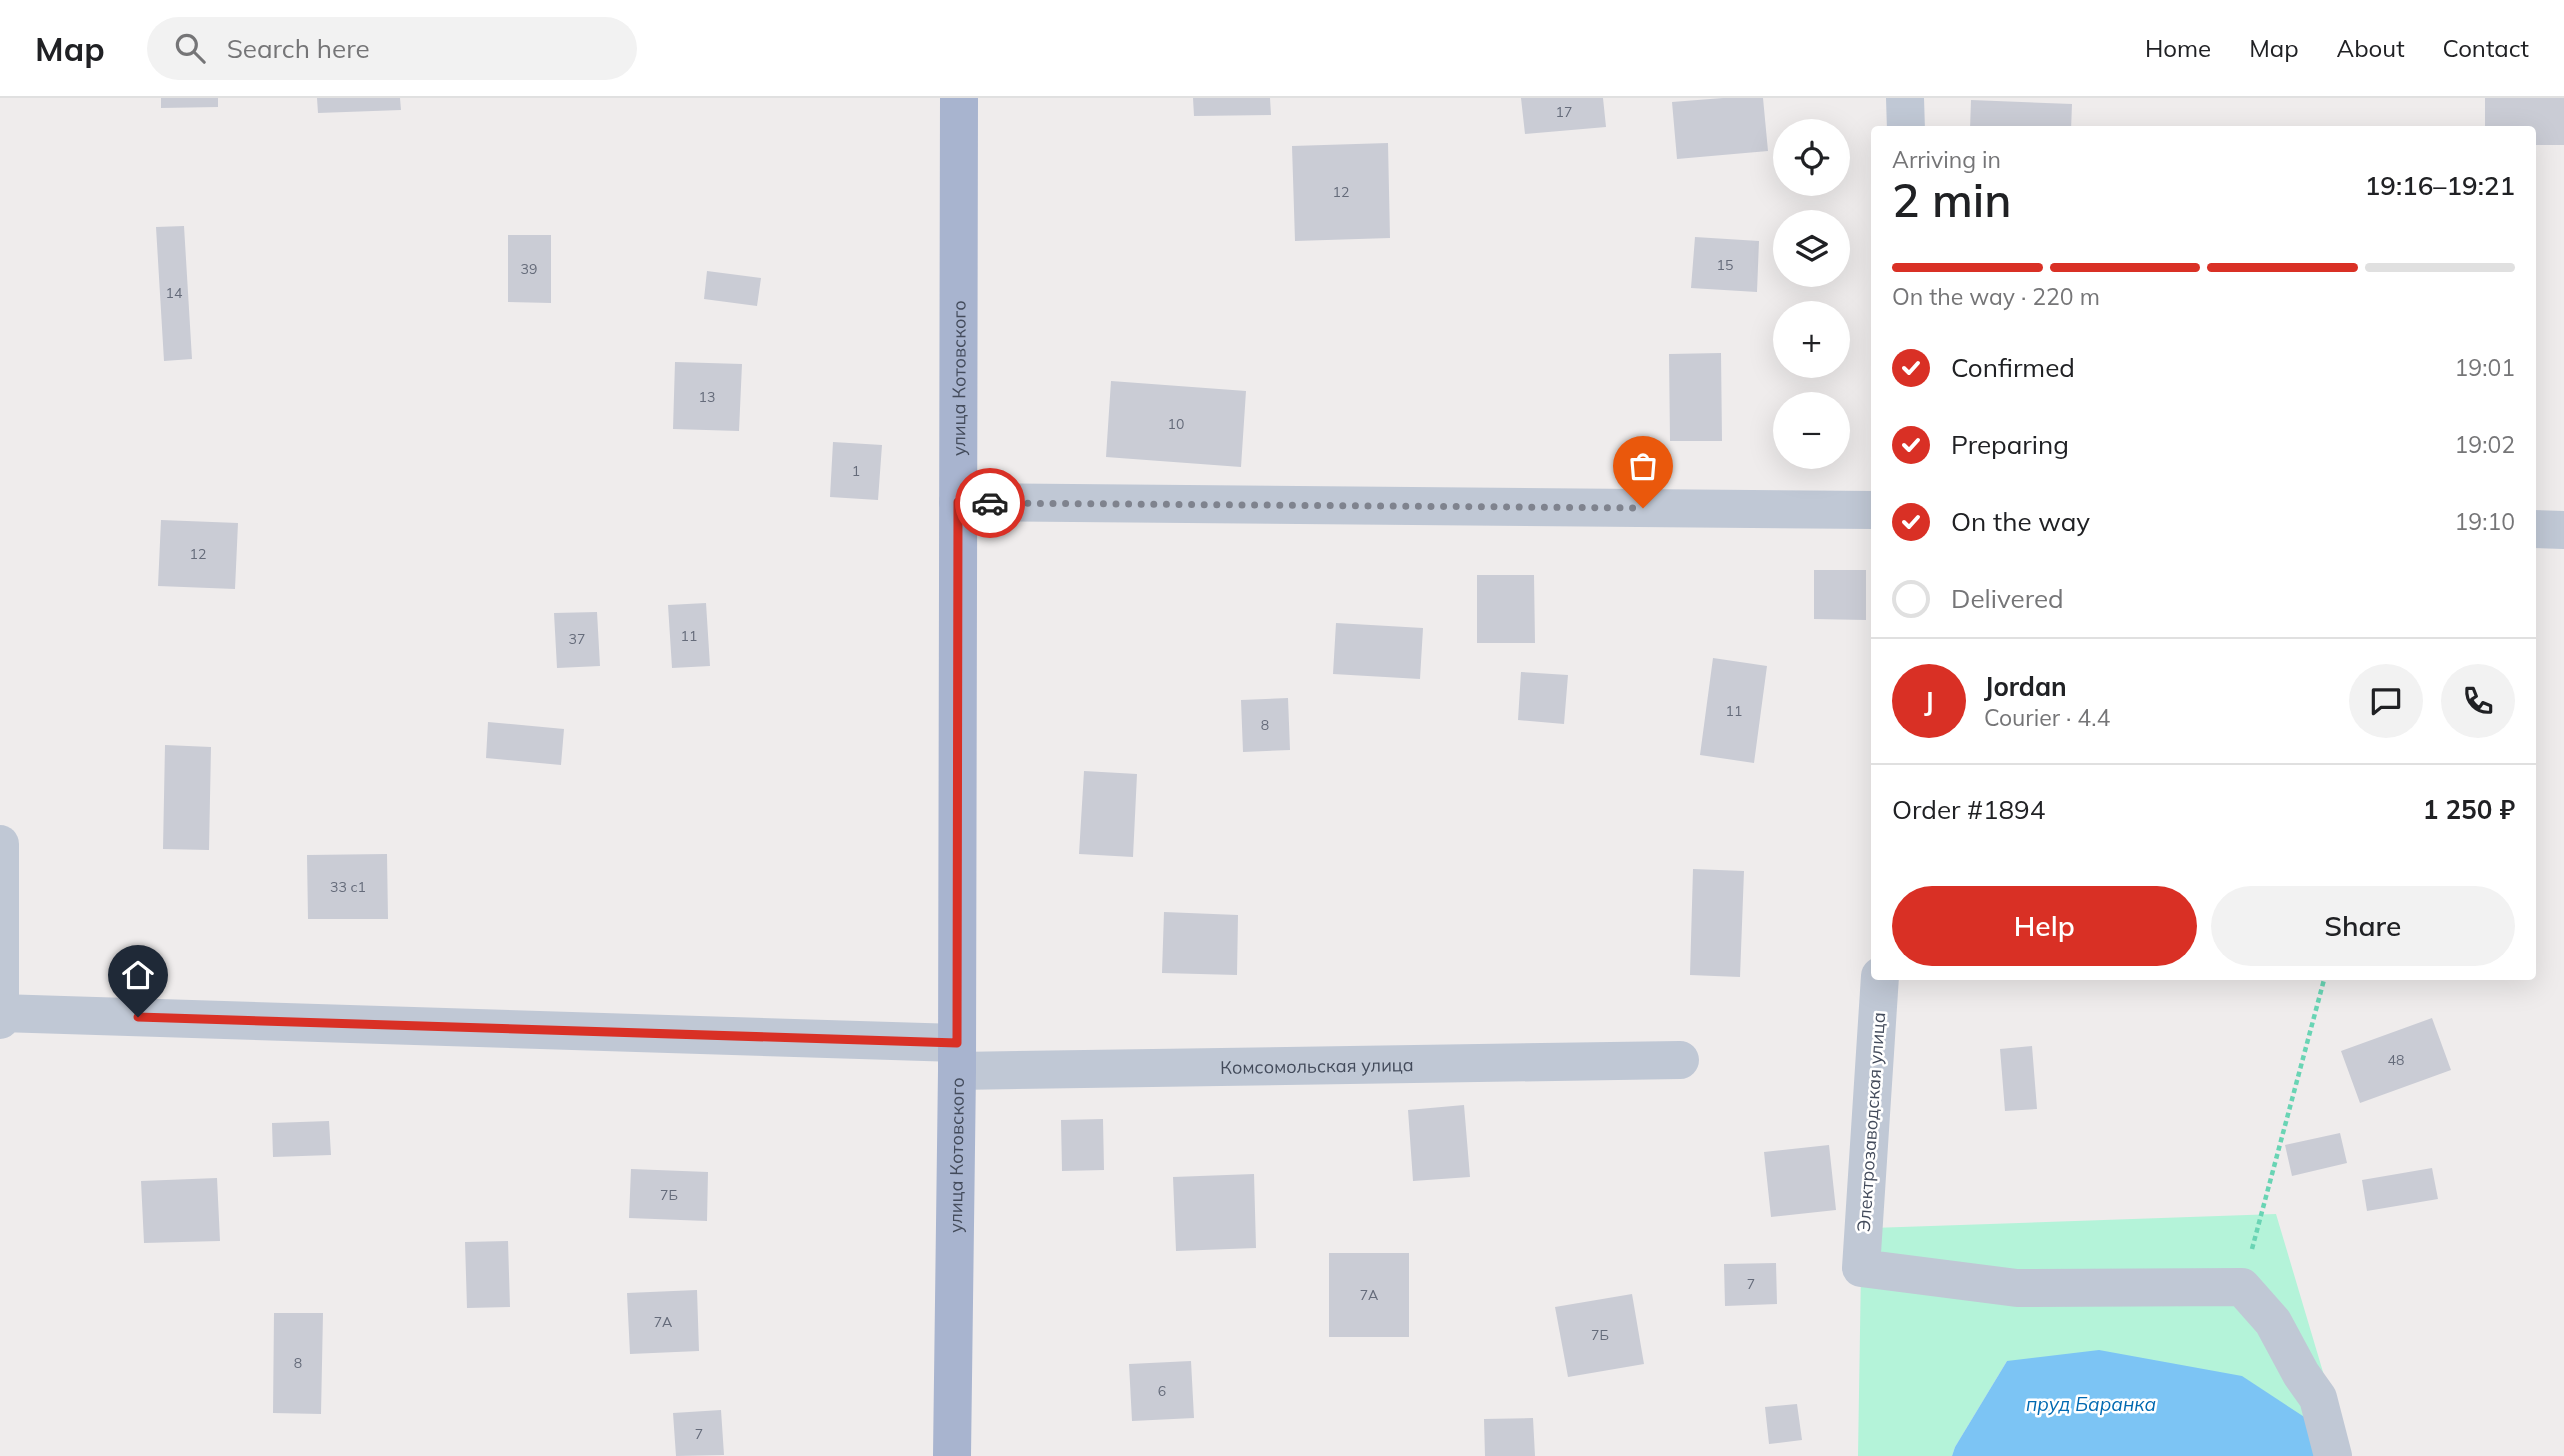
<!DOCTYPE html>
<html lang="en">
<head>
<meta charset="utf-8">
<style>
	:root { --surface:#fff; --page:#f2f2f2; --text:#202124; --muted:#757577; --line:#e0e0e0; --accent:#d93025 }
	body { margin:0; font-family:Mulish,sans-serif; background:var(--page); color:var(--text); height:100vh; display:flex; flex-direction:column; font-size:26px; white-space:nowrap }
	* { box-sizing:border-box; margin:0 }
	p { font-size:23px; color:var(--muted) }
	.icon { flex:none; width:38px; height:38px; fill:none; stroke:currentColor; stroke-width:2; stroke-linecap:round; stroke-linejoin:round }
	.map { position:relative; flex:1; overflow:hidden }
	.panel { position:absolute; left:1871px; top:28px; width:665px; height:854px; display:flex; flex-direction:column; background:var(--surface); border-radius:7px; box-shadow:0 7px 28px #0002 }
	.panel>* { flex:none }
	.fabs { position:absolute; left:1773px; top:21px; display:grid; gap:14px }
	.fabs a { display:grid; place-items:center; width:77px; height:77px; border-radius:50%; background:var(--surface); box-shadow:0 7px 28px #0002; font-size:35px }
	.pin { position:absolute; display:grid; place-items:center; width:60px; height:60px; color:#fff; margin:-72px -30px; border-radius:50% 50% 50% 0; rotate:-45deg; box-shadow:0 0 7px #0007 }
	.pin .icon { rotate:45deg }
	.courier { position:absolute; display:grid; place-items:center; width:70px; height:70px; margin:-35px; border:5px solid #d93025; border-radius:50%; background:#fff; color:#222; box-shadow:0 2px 9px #0007 }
	.overview em { font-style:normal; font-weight:600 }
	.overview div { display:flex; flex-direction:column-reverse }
	.overview { display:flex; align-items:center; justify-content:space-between; height:119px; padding:0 21px }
	h1 { font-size:46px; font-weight:600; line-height:52px }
	.bar { display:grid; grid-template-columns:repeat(4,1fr); gap:10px 7px; align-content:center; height:84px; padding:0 21px }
	.bar i { height:9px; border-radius:5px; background:var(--line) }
	.bar .current { background:var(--accent) }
	.bar p { grid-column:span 4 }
	.line { display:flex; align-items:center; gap:18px; padding:0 21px; border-top:2px solid var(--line) }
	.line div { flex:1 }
	.round { display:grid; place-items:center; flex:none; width:74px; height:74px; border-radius:37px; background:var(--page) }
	ol { padding:0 21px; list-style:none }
	li { display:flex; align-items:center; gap:21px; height:77px }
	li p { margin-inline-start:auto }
	li .icon { padding:7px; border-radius:50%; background:var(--accent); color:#fff; stroke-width:4 }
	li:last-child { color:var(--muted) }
	li i { width:38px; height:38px; border:4px solid var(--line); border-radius:50% }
	.primary-button { display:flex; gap:14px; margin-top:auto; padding:14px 21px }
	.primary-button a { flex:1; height:80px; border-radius:42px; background:var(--accent); color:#fff; font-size:28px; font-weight:600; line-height:80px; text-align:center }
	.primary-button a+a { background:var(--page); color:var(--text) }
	header { display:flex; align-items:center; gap:42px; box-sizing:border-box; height:98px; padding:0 35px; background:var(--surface); border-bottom:2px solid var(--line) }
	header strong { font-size:33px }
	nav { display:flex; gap:38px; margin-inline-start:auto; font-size:24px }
	.search { width:490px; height:63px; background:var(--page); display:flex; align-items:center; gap:18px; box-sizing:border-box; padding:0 24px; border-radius:38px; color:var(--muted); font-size:26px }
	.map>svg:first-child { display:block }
	.green { fill:#b4f3d9 }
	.water { fill:#7cc4f4 }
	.building { fill:#caccd5 }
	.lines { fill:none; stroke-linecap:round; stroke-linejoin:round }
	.path { stroke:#69d4b4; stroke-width:4.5; stroke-dasharray:5 3.5; stroke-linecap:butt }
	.minor { stroke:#c0c8d5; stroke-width:38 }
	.major { stroke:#a8b4cf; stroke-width:38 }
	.done { stroke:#7f838e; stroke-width:7; stroke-dasharray:0 12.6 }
	.route { stroke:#d93025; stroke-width:9 }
	.labels { text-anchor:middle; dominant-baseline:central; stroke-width:5; stroke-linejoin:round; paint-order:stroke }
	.number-label { font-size:14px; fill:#656b7a }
	.street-label { font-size:18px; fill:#434b5b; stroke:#fff }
	.water-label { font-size:19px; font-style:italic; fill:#0069b1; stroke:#fff }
</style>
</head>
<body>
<header>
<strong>Map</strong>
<div class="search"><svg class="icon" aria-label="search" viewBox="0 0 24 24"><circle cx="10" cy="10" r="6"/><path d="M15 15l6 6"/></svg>Search here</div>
<nav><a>Home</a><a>Map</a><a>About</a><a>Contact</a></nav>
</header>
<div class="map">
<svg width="2564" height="1358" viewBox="0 0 2564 1358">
	<rect width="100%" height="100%" fill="#efecec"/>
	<path class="green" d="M2276,1116L2348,1358L2007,1263L1955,1349L1952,1358H1858L1861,1170L1872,1130Z"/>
	<path class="water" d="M2099,1252L2242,1278L2312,1324L2320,1358H1952L1955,1349L2007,1263Z"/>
	<path class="building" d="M161,0H218V9L161,10Z
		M317,0H400L401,12L318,15Z
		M1193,0H1270L1271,17L1194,18Z
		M1521,0H1603L1606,29L1525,36Z
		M1723,0H1763L1768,53L1677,61L1672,4Z
		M2485,0H2564V47H2532V32H2485Z
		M1971,2L2072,6L2071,32H1970Z
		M1388,45L1390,140L1295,143L1292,48Z
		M184,128L192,261L164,263L156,129Z
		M508,137H551V205L508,204Z
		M1695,139L1759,143L1757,194L1691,190Z
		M707,173L761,180L757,208L704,201Z
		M1721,255L1722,343H1670L1669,256Z
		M675,264L742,266L739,333L673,331Z
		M1111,283L1246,293L1241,369L1106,359Z
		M833,344L882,347L878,402L830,399Z
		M161,422L238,425L235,491L158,488Z
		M1814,472H1866V522L1814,521Z
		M1477,477H1534L1535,545H1477Z
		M706,505L710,568L672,570L668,507Z
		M597,514L600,568L557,570L554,515Z
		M1336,525L1423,530L1420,581L1333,576Z
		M1713,560L1767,568L1754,665L1700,657Z
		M1521,574L1568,577L1564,626L1518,622Z
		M1288,600L1290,652L1243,654L1241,602Z
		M488,624L564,631L561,667L486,660Z
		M165,647L211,649L209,752L163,751Z
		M1084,673L1137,676L1133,759L1079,756Z
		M387,756L388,821H308L307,757Z
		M1693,771L1744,773L1740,879L1690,877Z
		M1164,814L1238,817L1237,877L1162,875Z
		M2432,920L2451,972L2360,1005L2341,953Z
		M2032,948L2037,1011L2005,1013L2000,951Z
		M1464,1007L1470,1079L1413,1083L1408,1012Z
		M1103,1021L1104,1072L1062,1073L1061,1022Z
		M329,1023L331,1057L273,1059L272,1025Z
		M2340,1035L2347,1065L2292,1078L2285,1047Z
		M1829,1047L1836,1112L1771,1119L1764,1054Z
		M2432,1070L2438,1101L2367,1113L2362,1082Z
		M631,1071L708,1074L707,1123L629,1120Z
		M1254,1076L1256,1150L1176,1153L1173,1079Z
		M217,1080L220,1143L144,1145L141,1083Z
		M508,1143L510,1209L467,1210L465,1144Z
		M1329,1155H1409V1239H1329Z
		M1776,1165L1777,1206L1725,1208L1724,1166Z
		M697,1192L699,1253L630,1256L627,1195Z
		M1632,1196L1644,1266L1568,1279L1555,1209Z
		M274,1215H323L321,1316L273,1315Z
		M1191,1263L1194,1320L1132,1323L1129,1266Z
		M1797,1306L1802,1342L1769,1346L1765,1309Z
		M721,1312L724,1357L676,1358L673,1315Z
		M1533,1320L1535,1358H1485L1484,1321Z"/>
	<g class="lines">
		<path class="path" d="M2252,1151L2325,878"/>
		<g class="minor">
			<path d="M1905,0L1906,32"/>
			<path d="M958,404L1874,412"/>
			<path d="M2532,431L2564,432"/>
			<path d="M0,746V922"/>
			<path d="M1880,878L1861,1170L2017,1190L2242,1189L2273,1224L2301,1276L2318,1300L2333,1358"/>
			<path d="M0,915L957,945"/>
			<path id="s1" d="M957,973L1680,962"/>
		</g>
		<path class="major" id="s2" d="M952,1358L957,973L959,0"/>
	</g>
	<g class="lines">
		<path class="done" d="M990,405L1643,410"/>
		<path class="route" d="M138,919L957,945L958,404L990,405"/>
	</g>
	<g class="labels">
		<g class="number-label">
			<text x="1564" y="14">17</text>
			<text x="1341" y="94">12</text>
			<text x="1725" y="167">15</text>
			<text x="529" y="171">39</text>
			<text x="174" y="195">14</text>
			<text x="707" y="299">13</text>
			<text x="1176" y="326">10</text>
			<text x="856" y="373">1</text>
			<text x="198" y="456">12</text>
			<text x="689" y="538">11</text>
			<text x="577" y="541">37</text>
			<text x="1734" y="613">11</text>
			<text x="1265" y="627">8</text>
			<text x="348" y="789">33 с1</text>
			<text x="2396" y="962">48</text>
			<text x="669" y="1097">7Б</text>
			<text x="1751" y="1186">7</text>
			<text x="1369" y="1197">7А</text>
			<text x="663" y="1224">7А</text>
			<text x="1600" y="1237">7Б</text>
			<text x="298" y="1265">8</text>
			<text x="1162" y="1293">6</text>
			<text x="699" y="1336">7</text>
		</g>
		<g class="street-label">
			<text stroke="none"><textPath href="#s2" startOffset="1078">улица Котовского</textPath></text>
			<text stroke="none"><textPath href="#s1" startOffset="360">Комсомольская улица</textPath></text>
			<text transform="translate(1871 1024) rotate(-86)">Электрозаводская улица</text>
			<text stroke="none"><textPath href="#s2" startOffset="301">улица Котовского</textPath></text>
		</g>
		<g class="water-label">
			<text x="2091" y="1306">пруд Баранка</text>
		</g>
	</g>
</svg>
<div class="fabs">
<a><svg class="icon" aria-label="locate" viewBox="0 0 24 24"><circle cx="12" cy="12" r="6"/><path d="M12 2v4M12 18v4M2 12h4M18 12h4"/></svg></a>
<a><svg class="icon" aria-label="layers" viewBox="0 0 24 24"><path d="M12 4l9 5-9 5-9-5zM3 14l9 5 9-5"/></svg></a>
<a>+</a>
<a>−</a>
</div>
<div class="pin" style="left:1643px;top:410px;background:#ea580c"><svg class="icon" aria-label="bag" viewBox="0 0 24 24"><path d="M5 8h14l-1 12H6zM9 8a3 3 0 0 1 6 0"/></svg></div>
<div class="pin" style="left:138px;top:919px;background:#1f2937"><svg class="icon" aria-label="home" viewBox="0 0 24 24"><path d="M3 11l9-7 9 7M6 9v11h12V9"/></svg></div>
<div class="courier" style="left:990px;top:405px"><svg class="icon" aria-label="car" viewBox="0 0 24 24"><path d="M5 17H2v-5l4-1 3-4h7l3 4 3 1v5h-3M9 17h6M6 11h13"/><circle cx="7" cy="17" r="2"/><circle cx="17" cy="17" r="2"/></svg></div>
<section class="panel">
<div class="overview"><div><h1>2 min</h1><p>Arriving in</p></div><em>19:16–19:21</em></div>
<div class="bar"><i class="current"></i><i class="current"></i><i class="current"></i><i></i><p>On the way · 220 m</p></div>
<ol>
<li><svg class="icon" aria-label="check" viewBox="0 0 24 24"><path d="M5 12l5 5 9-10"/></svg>Confirmed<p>19:01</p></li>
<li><svg class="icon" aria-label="check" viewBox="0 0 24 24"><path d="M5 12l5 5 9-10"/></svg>Preparing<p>19:02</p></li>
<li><svg class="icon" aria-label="check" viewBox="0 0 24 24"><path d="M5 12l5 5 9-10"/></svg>On the way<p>19:10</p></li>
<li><i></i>Delivered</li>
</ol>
<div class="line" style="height:126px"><b class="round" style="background:var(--accent);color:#fff">J</b><div><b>Jordan</b><p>Courier · 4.4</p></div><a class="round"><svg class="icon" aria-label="chat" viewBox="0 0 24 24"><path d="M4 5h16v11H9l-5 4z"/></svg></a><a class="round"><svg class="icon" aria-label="phone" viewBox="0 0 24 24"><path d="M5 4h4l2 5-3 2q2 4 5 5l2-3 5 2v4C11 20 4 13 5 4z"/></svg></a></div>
<div class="line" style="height:91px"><div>Order #1894</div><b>1 250 ₽</b></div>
<div class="primary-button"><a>Help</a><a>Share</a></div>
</section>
</div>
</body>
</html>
